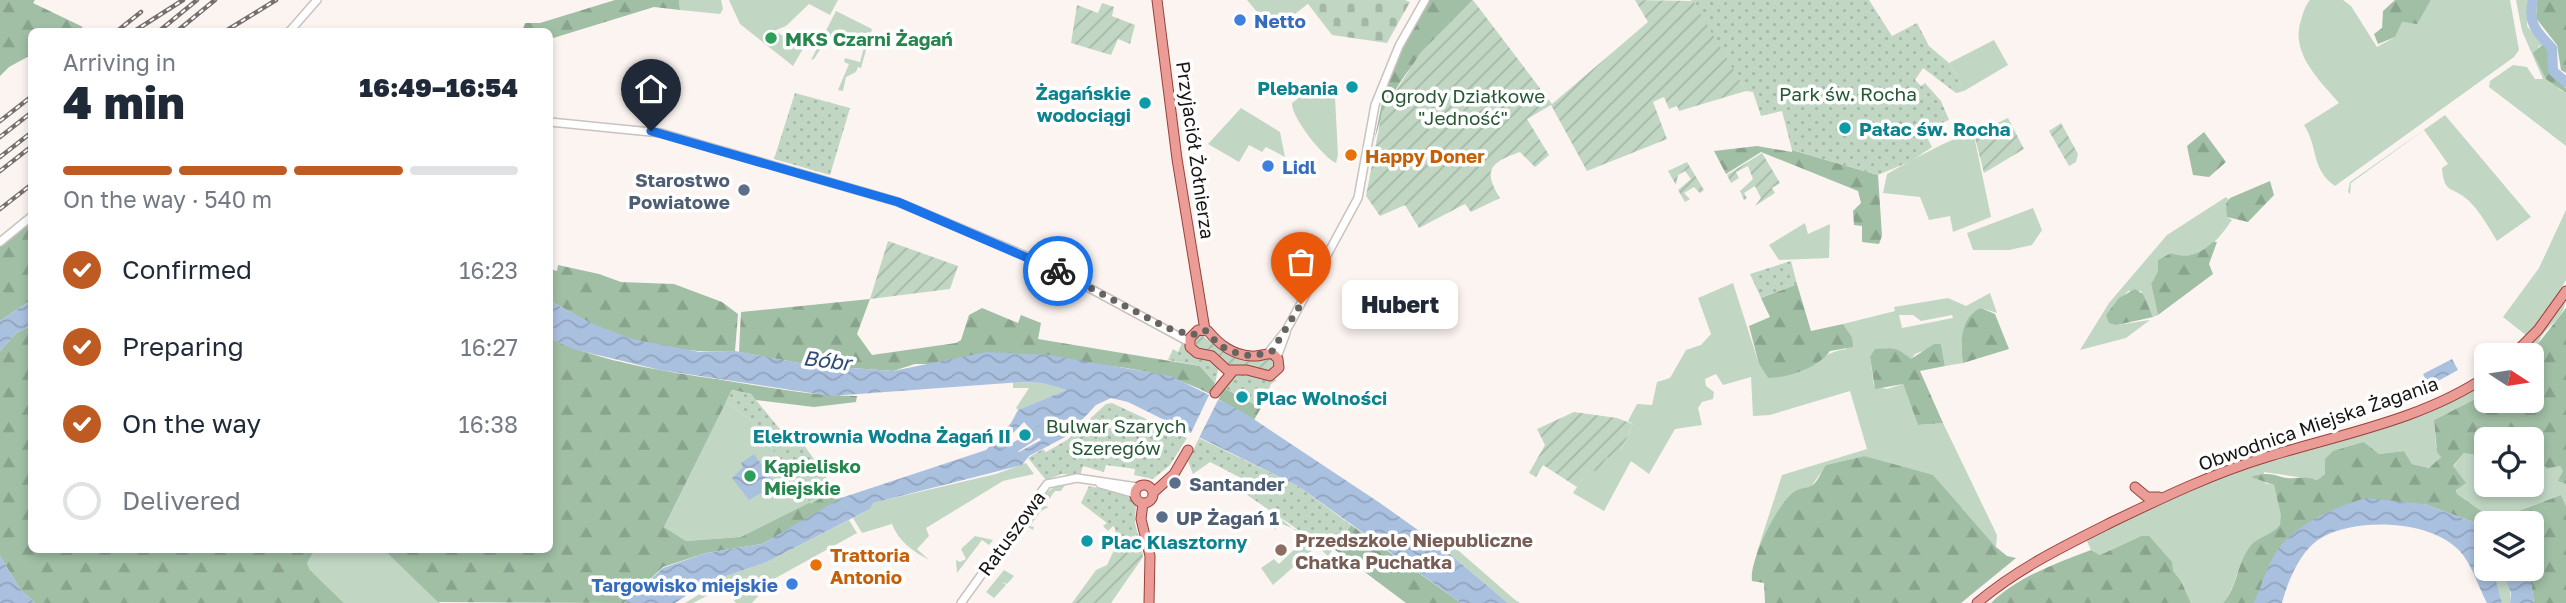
<!DOCTYPE html>
<html lang="en">
<head>
<meta charset="utf-8">
<style>
	:root { --surface:#fff; --page:#f2f2f3; --text:#1f2937; --muted:#747a83; --line:#e0e1e3; --accent:#be5b22 }
	body { margin:0; font-family:"Golos Text",sans-serif; background:var(--page); color:var(--text); height:100vh; display:flex; flex-direction:column; font-size:26px; white-space:nowrap }
	* { box-sizing:border-box; margin:0 }
	p { font-size:23px; color:var(--muted) }
	.icon { flex:none; width:38px; height:38px; fill:none; stroke:currentColor; stroke-width:2; stroke-linecap:round; stroke-linejoin:round }
	.map { position:relative; flex:1; overflow:hidden }
	.panel { position:absolute; left:28px; top:28px; width:525px; height:525px; display:flex; flex-direction:column; background:var(--surface); border-radius:10px; box-shadow:0 4px 10px #0003 }
	.panel>* { flex:none }
	.needle { width:46px; rotate:102deg }
	.tools { position:absolute; left:2474px; top:343px; display:grid; gap:14px }
	.tools a { display:grid; place-items:center; width:70px; height:70px; border-radius:10px; background:var(--surface); box-shadow:0 4px 10px #0003; font-size:35px }
	.pin { position:absolute; display:grid; place-items:center; width:60px; height:60px; color:#fff; margin:-72px -30px; border-radius:50% 50% 50% 0; rotate:-45deg; box-shadow:0 0 7px #0007 }
	.pin .icon { rotate:45deg }
	.courier { position:absolute; display:grid; place-items:center; width:70px; height:70px; margin:-35px; border:5px solid #1a73e8; border-radius:50%; background:#fff; color:#222; box-shadow:0 2px 9px #0007 }
	.bubble { position:absolute; height:49px; border-radius:10px; background:var(--surface); box-shadow:0 4px 10px #0003; font-size:23px; font-weight:800; line-height:49px; text-align:center }
	.overview em { font-style:normal; font-weight:800 }
	.overview div { display:flex; flex-direction:column-reverse }
	.overview { display:flex; align-items:center; justify-content:space-between; height:119px; padding:0 35px }
	h1 { font-size:46px; font-weight:800; line-height:52px }
	.bar { display:grid; grid-template-columns:repeat(4,1fr); gap:10px 7px; align-content:center; height:84px; padding:0 35px }
	.bar i { height:9px; border-radius:5px; background:var(--line) }
	.bar .active { background:var(--accent) }
	.bar p { grid-column:span 4 }
	ol { padding:0 35px; list-style:none }
	li { display:flex; align-items:center; gap:21px; height:77px }
	li p { margin-inline-start:auto }
	li .icon { padding:7px; border-radius:50%; background:var(--accent); color:#fff; stroke-width:4 }
	li:last-child { color:var(--muted) }
	li i { width:38px; height:38px; border:4px solid var(--line); border-radius:50% }
	.map>svg:first-child { display:block }
	.grass { fill:#c1d7c4; fill-rule:evenodd }
	.forest { fill:url(#forest-firs) }
	.cemetery { fill:url(#cemetery-stones) }
	.park { fill:url(#park-dots) }
	.garden { fill:url(#garden-furrows) }
	.water { fill:url(#water-waves); fill-rule:evenodd }
	.pier { fill:#fcf4f1 }
	.lines { fill:none; stroke-linecap:round; stroke-linejoin:round }
	.river { stroke:#aac0df; stroke-width:10 }
	.minor-casing { stroke:#c9c2bf; stroke-width:10 }
	.major-casing { stroke:#98423b; stroke-width:11 }
	.minor { stroke:#fff; stroke-width:7 }
	.major { stroke:#eb9c96; stroke-width:9 }
	.rail-casing { stroke:#75706e; stroke-width:4.5 }
	.rail { stroke:#fff; stroke-width:2; stroke-dasharray:5; stroke-linecap:butt }
	.done { stroke:#676361; stroke-width:7; stroke-dasharray:0 12.6 }
	.route { stroke:#1a73e8; stroke-width:9 }
	.shop-dot { fill:#3f7fe0; stroke:#fff; stroke-width:2.5 }
	.leisure-dot { fill:#2e9e5b; stroke:#fff; stroke-width:2.5 }
	.culture-dot { fill:#0f9aa8; stroke:#fff; stroke-width:2.5 }
	.food-dot { fill:#e8710a; stroke:#fff; stroke-width:2.5 }
	.service-dot { fill:#5c6f8a; stroke:#fff; stroke-width:2.5 }
	.education-dot { fill:#8d6e63; stroke:#fff; stroke-width:2.5 }
	.labels { text-anchor:middle; dominant-baseline:central; stroke-width:7; stroke-linejoin:round; paint-order:stroke }
	.shop-label { font-size:19px; font-weight:bold; fill:#366cbe; stroke:#fff; text-anchor:start }
	.leisure-label { font-size:19px; font-weight:bold; fill:#27864d; stroke:#fff; text-anchor:start }
	.culture-label { font-size:19px; font-weight:bold; fill:#0d838f; stroke:#fff; text-anchor:end }
	.park-label { font-size:19px; fill:#275834; stroke:#fff }
	.street-label { font-size:19px; fill:#171513; stroke:#fff }
	.food-label { font-size:19px; font-weight:bold; fill:#c56008; stroke:#fff; text-anchor:start }
	.service-label { font-size:19px; font-weight:bold; fill:#4e5e75; stroke:#fff; text-anchor:start }
	.education-label { font-size:19px; font-weight:bold; fill:#785e54; stroke:#fff; text-anchor:start }
	.water-label { font-size:21px; font-style:italic; fill:#2c4b75; stroke:#fff }
</style>
</head>
<body>
<div class="map">
<svg width="2566" height="603" viewBox="0 0 2566 603">
	<defs>
		<pattern id="forest-firs" width="22" height="20" patternUnits="userSpaceOnUse" patternTransform="scale(1.75)"><rect width="22" height="20" fill="#a0bfa5"/><path d="M5 1l3.5 6h-7zM16 11l3.5 6h-7z" fill="#89a38d"/></pattern>
		<pattern id="cemetery-stones" width="16" height="16" patternUnits="userSpaceOnUse" patternTransform="scale(1.75)"><rect width="16" height="16" fill="#c1d7c4"/><path d="M2 7V4a2 2 0 0 1 4 0v3zM10 15v-3a2 2 0 0 1 4 0v3z" fill="#a5b8a8"/></pattern>
		<pattern id="park-dots" width="8" height="8" patternUnits="userSpaceOnUse" patternTransform="scale(1.75)"><rect width="8" height="8" fill="#c1d7c4"/><path d="M2 2h.1M6 6h.1" fill="none" stroke="#a5b8a8" stroke-width="1.8" stroke-linecap="round"/></pattern>
		<pattern id="garden-furrows" width="10" height="10" patternUnits="userSpaceOnUse" patternTransform="scale(1.75)"><rect width="10" height="10" fill="#c1d7c4"/><path d="M-1 1l2-2M0 10L10 0M9 11l2-2" fill="none" stroke="#a5b8a8"/></pattern>
		<pattern id="water-waves" width="16" height="10" patternUnits="userSpaceOnUse" patternTransform="scale(1.75)"><rect width="16" height="10" fill="#aac0df"/><path d="M0 5q4-4 8 0t8 0" fill="none" stroke="#92a4be"/></pattern>
	</defs>
	<rect width="100%" height="100%" fill="#fcf4f1"/>
	<path class="grass" d="M679,0H721L723,9L720,14L680,10Z
		M729,0H838L830,15L809,4L786,26L774,31L804,47L793,66L740,24Z
		M1247,0H1305L1309,3L1273,31Z
		M2310,0H2343L2351,6L2377,47L2395,37L2401,22L2417,23L2431,0H2510L2519,50L2514,57L2335,186C2310,168 2319,148 2304,125L2339,103C2319,80 2290,53 2301,20C2303,13 2305,6 2310,0Z
		M2516,0H2529L2527,26L2543,44L2538,47L2559,89L2566,93V146L2489,87L2490,81L2513,65L2527,67L2535,79H2543L2522,31Z
		M836,11L872,29L861,68L858,67L856,72L846,77L843,91L838,90L849,64L844,62L845,58L860,62L865,43L854,39L852,45H843L828,37L814,59L811,60Z
		M1994,40L2008,65L1964,91L1949,63Z
		M1312,88L1335,97L1338,155L1336,163C1323,157 1291,117 1292,103Z
		M1241,108L1280,132L1285,157L1266,147L1262,152L1249,145L1239,162L1208,144Z
		M2445,115L2531,217L2497,241C2489,228 2480,211 2468,200C2453,186 2444,195 2442,168L2448,164L2424,130L2351,183L2350,194L2348,192L2350,182Z
		M1973,131L1991,217L1953,232L1950,216L1929,220L1920,197L1883,193L1887,174C1915,158 1941,144 1973,131Z
		M2226,197L2229,200L2227,217L2232,220C2218,240 2200,264 2171,253L2158,260V271L2151,284L2158,315L2153,317L2141,291H2128L2106,315L2117,325L2150,320L2126,338L2080,350L2109,303L2167,235Z
		M2033,208L2042,230L2032,245L2009,250H1973L1967,233Z
		M2566,210V280L2548,311L2527,336L2503,317L2539,268Z
		M1805,223L1808,234L1830,224L1829,258L1779,260L1769,245Z
		M1733,283L1759,364L1768,378C1801,378 1818,353 1846,349L1852,337L1843,324L1895,311L1894,307L1948,298L1966,306L1990,293L1997,313L1981,308C1963,329 1959,335 1963,363L1945,366L1941,344L1915,354L1911,360L1904,354L1870,357L1874,386L1887,389L1903,384L1918,425L1943,423L1997,535L1996,547L1962,508L1864,456L1826,465L1811,487L1794,492L1777,515L1756,555L1782,475L1867,449L1850,391L1770,415L1753,416L1751,377L1723,385L1716,374L1705,379L1706,386L1714,392L1713,399L1702,402L1698,408L1702,425L1675,429L1649,474L1631,461L1604,511L1573,493L1590,468L1617,449L1621,451L1633,424L1628,421L1637,404L1652,405L1657,382L1670,378L1686,350L1701,345L1711,334L1698,298ZM1899,315H1913L1921,321L1952,315L1953,318L1902,328Z
		M2566,297C2566,321 2542,326 2538,345C2536,352 2539,363 2532,370V355H2517Z
		M2487,380V393L2434,420L2436,446L2441,457L2429,468L2412,464L2404,451L2379,454L2364,442L2325,459V474L2317,480L2264,472L2265,483L2274,485C2277,496 2283,512 2281,523C2277,535 2264,535 2256,542C2236,558 2239,584 2223,603H2191L2181,581L2141,536L2100,555L2091,550L2086,539L2229,473L2407,419Z
		M1013,382L1042,383L1066,390L1018,410L1016,408L1029,388H1013Z
		M726,402L753,422L811,504L742,537L686,541L664,527Z
		M2471,451L2487,456V485H2532V458H2537L2547,469L2560,466L2564,471L2559,481L2566,484V506L2561,495L2505,516L2486,514L2457,494L2453,467L2464,453Z
		M1026,463L1034,474L1003,481L926,528L929,536L917,549L929,560C914,552 898,541 892,524L862,533L853,518L870,509L872,503L996,474Z
		M1058,485H1065L1061,491H1055L1044,506L1049,507L1041,511L1030,526L1034,527L1033,530L1024,525L1047,492Z
		M1281,519L1316,547L1273,585L1261,568L1274,559L1279,564L1303,541L1297,530L1282,524L1275,530L1272,526Z
		M849,520L857,533L772,580L752,603H736L724,587L693,603H685L708,589L706,583L767,562Z
		M975,536L993,540L989,545L982,540L957,573L956,560L960,562L966,559L961,549Z
		M1444,538L1514,599L1520,603H1508L1439,545Z
		M315,550H384L440,603H344L310,570L307,563Z
		M2493,569H2502C2509,579 2511,590 2510,603H2502Z
		M1004,570L1014,576L1007,584L1002,582L1006,585L994,598L986,592Z"/>
	<path class="forest" d="M0,0H35L33,3L83,27L76,31L32,32L31,55L9,67L0,76Z
		M615,0H679L680,10L654,7L550,39V32L522,31L525,23H540Z
		M1430,0H1473C1430,44 1389,81 1374,142L1386,83L1422,8Z
		M2395,0H2431L2417,24L2402,22L2395,37L2378,44L2374,34L2382,28L2383,11Z
		M2537,0H2566V73L2561,70L2557,45L2536,18Z
		M2543,44C2554,54 2543,68 2566,88V93L2546,79L2533,53Z
		M2204,132L2226,162L2209,177L2193,175L2187,146Z
		M1757,146L1792,152V150L1878,175L1882,236L1879,244L1862,242V226L1854,225L1853,211L1861,203L1858,191L1761,152L1726,174L1714,151Z
		M2270,181L2274,195L2248,222L2227,217L2226,204L2230,198Z
		M31,222V300L0,321V246Z
		M2213,242H2217L2209,264L2213,274L2158,315L2151,284L2158,271V260L2171,253C2189,259 2200,254 2213,242Z
		M558,265L599,274L621,282L674,284L722,302L738,314L735,351C689,354 634,345 592,324C578,317 564,308 550,301V269L557,271Z
		M1797,284L1811,331L1843,324L1852,337L1853,347L1830,351C1819,367 1789,378 1768,378L1759,364L1749,326L1770,317L1761,298Z
		M2135,289L2143,294L2153,317L2117,325L2109,323L2106,315L2119,298Z
		M870,299L857,334L872,355L956,343L961,340L969,315L982,308L1018,323L1021,315L1041,323L1038,339L1200,366L1215,383L1210,394C1127,350 1008,365 915,364L893,371L810,365L739,352L741,312Z
		M1981,308L1995,314L2009,349L1963,363C1960,344 1960,317 1981,308Z
		M2566,308V484L2558,481L2563,471L2560,466L2547,469L2537,458H2532V439H2487V456L2464,453L2453,466L2466,483L2456,490L2457,494L2486,514L2492,512L2505,516L2561,495L2566,506V603H2534L2529,569H2532V523H2487V527L2424,504L2282,544L2254,603H2223C2238,586 2236,566 2249,548C2256,537 2271,536 2280,525L2281,515L2274,485L2251,477C2274,469 2278,480 2295,478C2303,477 2308,477 2317,480L2325,474V459L2333,451L2364,442L2379,454L2404,451L2412,464L2429,468L2441,457L2437,452L2434,420L2487,393V401H2532V370L2536,366L2537,345Z
		M31,326L32,550H315L307,563L310,570L344,603H35L20,589L0,556V351L16,333Z
		M550,338C603,363 664,371 722,380C767,387 811,396 857,396L856,402L814,407L755,400L751,394L732,390L664,527L686,541L741,537L831,492L837,502L762,544L706,553L663,567L624,603L438,602L384,550H550Z
		M1934,344H1941L1945,366L1920,371L1943,423L1918,425L1903,384L1875,389L1870,357L1875,349C1896,348 1896,347 1911,359Z
		M1224,388L1261,408L1254,420L1218,399Z
		M1864,456L1933,475L1996,547L2007,556L2016,558L1961,603H1765L1764,583L1752,581C1749,561 1777,504 1794,492C1800,487 1809,489 1814,484C1820,478 1821,471 1826,465Z
		M1351,525L1461,603H1406L1334,549Z
		M2141,536H2149L2172,562L2173,571L2181,581L2191,603H1991C2017,577 2057,563 2091,550L2100,555Z"/>
	<path class="cemetery" d="M1305,0H1405L1410,2L1387,43L1332,35Z"/>
	<path class="park" d="M1691,0H1869L1892,36L1917,23L1929,46L1949,63L1964,91L1956,93L1923,68L1915,80L1921,86L1925,83L1941,101L1949,120L1944,122L1945,126L1927,137L1932,147L1911,161L1878,175L1792,150L1782,111L1761,116L1753,92L1746,91Z
		M795,93L850,108L830,175L774,159Z
		M1791,261L1797,284L1761,298L1750,274Z
		M1183,341L1208,356L1219,367L1215,383L1200,366L1168,360L1173,349L1178,352Z
		M1242,373L1277,380L1271,384L1261,408L1224,388L1235,376Z
		M732,390L751,394L779,428L795,432L841,498L837,502L831,492L811,504L753,422L726,402Z
		M1112,403L1187,438L1170,465L1153,479L1134,475L1135,469L1106,465L1104,472L1083,466L1080,476L1062,474L1046,480L1028,458L1043,449L1046,452L1067,440L1106,404Z
		M1199,438L1298,486L1351,525L1328,556L1297,529L1240,490L1243,479L1210,462L1193,474L1188,461Z
		M1089,486L1132,496L1136,504L1135,523L1141,546L1117,544L1115,528L1113,526L1108,531L1103,526L1107,523L1081,503Z"/>
	<path class="garden" d="M1473,0L1552,104L1648,22L1635,0L1693,1L1746,91L1679,111L1677,106L1669,109L1664,97L1653,102L1667,139L1587,171L1551,105L1527,119L1549,155L1535,167L1520,152C1491,162 1482,170 1500,198L1471,212L1465,204L1419,228L1405,205L1380,216L1366,196L1382,112L1421,52Z
		M1102,3L1114,7L1112,16L1135,25L1130,44L1118,39L1111,55L1071,43L1077,5L1098,13Z
		M2008,118L2024,149L1984,173L1974,134Z
		M2061,123L2078,154L2076,162L2069,166L2049,131Z
		M1762,153L1780,183L1772,188L1775,193L1755,206L1761,198L1755,186L1744,193L1747,198L1744,200L1740,191L1753,179L1748,166L1736,172L1739,178L1731,183L1727,175Z
		M1687,162L1704,190L1700,193L1694,187L1684,193L1690,199L1685,202L1678,190L1691,179L1685,171L1678,175L1676,185L1668,171Z
		M888,241L958,266L950,289L870,299Z
		M1200,334L1219,348L1271,358L1274,366L1269,371L1229,367L1214,353L1197,347L1194,339Z
		M1574,412L1617,418L1633,424L1621,451L1617,450L1612,459L1607,457L1597,472L1590,469L1577,487L1543,465L1536,477L1529,473L1545,445L1537,429Z
		M1117,544L1141,546L1143,557L1111,603H1072L1096,570L1107,565Z"/>
	<path class="water" d="M31,300V326L16,333L0,351V321Z
		M550,301L593,324L632,339L700,352L735,351L810,365L893,371L986,352L1049,355L1171,376L1243,412L1380,503L1439,545L1508,603H1461L1298,486L1128,402L1111,398L1096,405L1067,436L1029,456L1022,465L873,503L870,509L767,562L706,583L675,603H624L663,568L706,553L762,544L841,498L986,450L1011,423L1018,410L1066,390L1042,383L1020,382L831,396L660,370L573,349L550,338ZM1024,422L1041,440L1019,452L1005,441Z
		M2452,359L2458,370L2429,386L2423,374Z
		M754,454L777,486L764,496L761,493L749,500L732,478L743,467L741,463Z
		M2366,498L2424,504L2487,527V569H2493L2502,603H2487C2479,588 2473,568 2463,555C2436,520 2359,517 2323,537C2301,548 2288,581 2282,603H2254C2262,585 2269,558 2283,543C2305,520 2336,507 2366,498Z
		M0,556L20,589L35,603H0Z
		M2502,569H2529L2534,603H2510L2511,593Z"/>
	<path class="pier" d="M1211,391L1220,396L1197,442L1189,437Z"/>
	<g class="lines">
		<path class="river" d="M2533,0C2527,22 2537,33 2552,48L2553,71L2566,82
			M1005,454L1045,428"/>
		<g class="minor-casing">
			<path id="minor" d="M289,32L317,0
				M550,122L661,133L898,202L1043,263L1189,342
				M0,242L32,216
				M1268,353L1287,329L1358,198L1375,105L1399,46L1425,0
				M1277,357L1286,333
				M1100,484L1132,493L1136,497
				M961,603L1047,484L1077,478L1137,487"/>
		</g>
		<g class="major-casing">
			<path id="major" d="M1157,0L1177,159L1205,330
				M1198,330L1208,331C1219,344 1232,355 1251,356C1259,357 1265,353 1273,354L1278,359L1279,368L1270,376L1247,370H1227L1212,356L1197,353L1190,347V338Z
				M2513,355L2538,330L2566,291
				M1215,393L1233,371
				M1135 494a9 9 0 1 1 18 0a9 9 0 1 1-18 0Z
				M2135,487L2147,497H2159
				M1154,492L1174,474L1188,450
				M1143,503L1141,519L1150,556L1149,603
				M1977,603C2018,568 2066,545 2114,521C2164,497 2214,473 2267,457C2341,434 2422,420 2487,376"/>
		</g>
		<use href="#minor" class="minor"/>
		<use href="#major" class="major"/>
		<g class="rail-casing">
			<path id="rail" d="M116,32L141,12
				M133,32L183,0
				M158,32L197,0
				M176,32L215,0
				M224,32L276,0
				M0,121L32,96
				M0,137L32,112
				M0,157L32,132
				M0,171L32,146
				M0,209L32,184"/>
		</g>
		<use href="#rail" class="rail"/>
	</g>
	<g class="lines">
		<path class="done" d="M1058,271L1167,328L1192,335L1205,330L1220,346L1239,354L1254,356L1272,351L1301,304"/>
		<path class="route" d="M651,131L898,202L1058,271"/>
	</g>
	<g class="shop-dot">
		<circle cx="1240" cy="20" r="7"/>
		<circle cx="1268" cy="166" r="7"/>
		<circle cx="792" cy="584" r="7"/>
	</g>
	<g class="leisure-dot">
		<circle cx="771" cy="38" r="7"/>
		<circle cx="750" cy="476" r="7"/>
	</g>
	<g class="culture-dot">
		<circle cx="1352" cy="87" r="7"/>
		<circle cx="1145" cy="103" r="7"/>
		<circle cx="1845" cy="128" r="7"/>
		<circle cx="1242" cy="397" r="7"/>
		<circle cx="1025" cy="435" r="7"/>
		<circle cx="1087" cy="541" r="7"/>
	</g>
	<g class="food-dot">
		<circle cx="1351" cy="155" r="7"/>
		<circle cx="816" cy="565" r="7"/>
	</g>
	<g class="service-dot">
		<circle cx="744" cy="190" r="7"/>
		<circle cx="1175" cy="483" r="7"/>
		<circle cx="1162" cy="517" r="7"/>
	</g>
	<circle class="education-dot" cx="1281" cy="550" r="7"/>
	<g class="labels">
		<g class="shop-label">
			<text x="1254" y="20">Netto</text>
			<text x="1282" y="166">Lidl</text>
			<text x="778" y="584" text-anchor="end">Targowisko miejskie</text>
		</g>
		<g class="leisure-label">
			<text x="785" y="38">MKS Czarni Żagań</text>
			<text x="764" y="465">Kąpielisko<tspan x="764" dy="22">Miejskie</tspan></text>
		</g>
		<g class="culture-label">
			<text x="1338" y="87">Plebania</text>
			<text x="1131" y="92">Żagańskie<tspan x="1131" dy="22">wodociągi</tspan></text>
			<text x="1859" y="128" text-anchor="start">Pałac św. Rocha</text>
			<text x="1256" y="397" text-anchor="start">Plac Wolności</text>
			<text x="1011" y="435">Elektrownia Wodna Żagań II</text>
			<text x="1101" y="541" text-anchor="start">Plac Klasztorny</text>
		</g>
		<g class="park-label">
			<text x="1848" y="93">Park św. Rocha</text>
			<text x="1463" y="95">Ogrody Działkowe<tspan x="1463" dy="22">"Jedność"</tspan></text>
			<text x="1116" y="425">Bulwar Szarych<tspan x="1116" dy="22">Szeregów</tspan></text>
		</g>
		<g class="street-label">
			<text transform="translate(1196 150) rotate(82)">Przyjaciół Żołnierza</text>
			<text transform="translate(2318 423) rotate(-19)">Obwodnica Miejska Żagania</text>
			<text transform="translate(1011 533) rotate(-54)">Ratuszowa</text>
		</g>
		<g class="food-label">
			<text x="1365" y="155">Happy Doner</text>
			<text x="830" y="554">Trattoria<tspan x="830" dy="22">Antonio</tspan></text>
		</g>
		<g class="service-label">
			<text x="730" y="179" text-anchor="end">Starostwo<tspan x="730" dy="22">Powiatowe</tspan></text>
			<text x="1189" y="483">Santander</text>
			<text x="1176" y="517">UP Żagań 1</text>
		</g>
		<g class="education-label">
			<text x="1295" y="539">Przedszkole Niepubliczne<tspan x="1295" dy="22">Chatka Puchatka</tspan></text>
		</g>
		<g class="water-label">
			<text transform="translate(827 360) rotate(7)">Bóbr</text>
		</g>
	</g>
</svg>
<div class="tools">
<a><svg class="needle" viewBox="-14 -14 28 28"><path d="M0-13l5 13h-10z" fill="#e53935"/><path d="M0 13l5-13h-10z" fill="#747a83"/></svg></a>
<a><svg class="icon" aria-label="locate" viewBox="0 0 24 24"><circle cx="12" cy="12" r="6"/><path d="M12 2v4M12 18v4M2 12h4M18 12h4"/></svg></a>
<a><svg class="icon" aria-label="layers" viewBox="0 0 24 24"><path d="M12 4l9 5-9 5-9-5zM3 14l9 5 9-5"/></svg></a>
</div>
<div class="pin" style="left:1301px;top:304px;background:#ea580c"><svg class="icon" aria-label="bag" viewBox="0 0 24 24"><path d="M5 8h14l-1 12H6zM9 8a3 3 0 0 1 6 0"/></svg></div>
<div class="pin" style="left:651px;top:131px;background:#1f2937"><svg class="icon" aria-label="home" viewBox="0 0 24 24"><path d="M3 11l9-7 9 7M6 9v11h12V9"/></svg></div>
<div class="courier" style="left:1058px;top:271px"><svg class="icon" aria-label="bike" viewBox="0 0 24 24"><circle cx="6" cy="16" r="4"/><circle cx="18" cy="16" r="4"/><path d="M6 16l4-8h5l3 8M10 8l3 8H6M13 5h3"/></svg></div>
<div class="bubble" style="left:1342px;top:280px;width:116px">Hubert</div>
<section class="panel">
<div class="overview"><div><h1>4 min</h1><p>Arriving in</p></div><em>16:49–16:54</em></div>
<div class="bar"><i class="active"></i><i class="active"></i><i class="active"></i><i></i><p>On the way · 540 m</p></div>
<ol>
<li><svg class="icon" aria-label="check" viewBox="0 0 24 24"><path d="M5 12l5 5 9-10"/></svg>Confirmed<p>16:23</p></li>
<li><svg class="icon" aria-label="check" viewBox="0 0 24 24"><path d="M5 12l5 5 9-10"/></svg>Preparing<p>16:27</p></li>
<li><svg class="icon" aria-label="check" viewBox="0 0 24 24"><path d="M5 12l5 5 9-10"/></svg>On the way<p>16:38</p></li>
<li><i></i>Delivered</li>
</ol>
</section>
</div>
</body>
</html>
